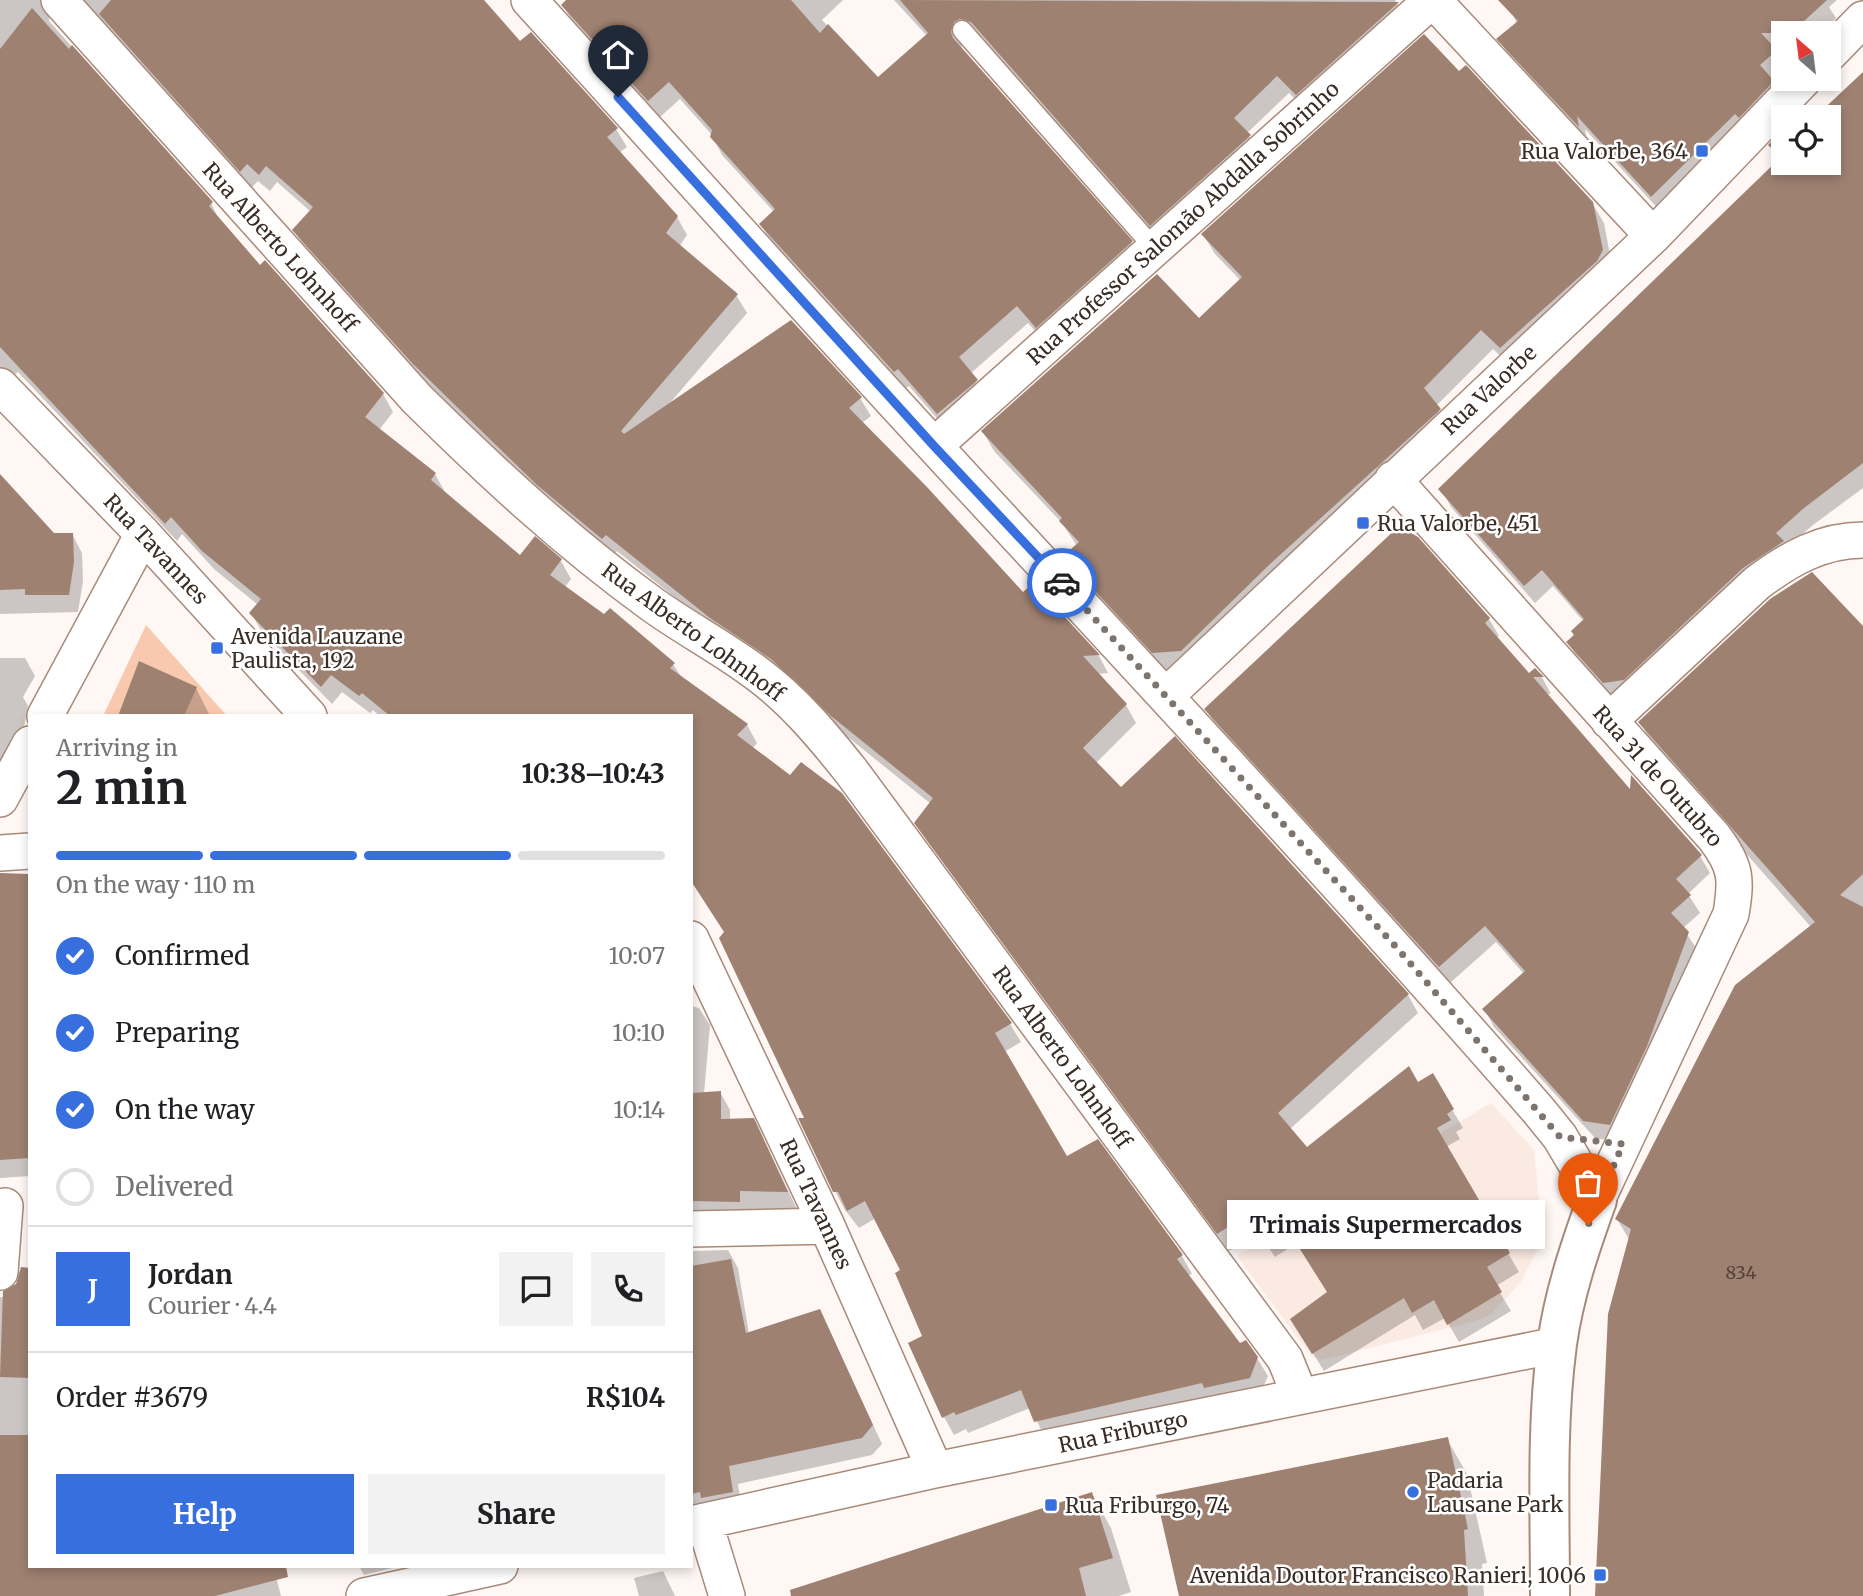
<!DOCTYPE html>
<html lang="en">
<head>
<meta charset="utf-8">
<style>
	:root { --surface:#fff; --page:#f2f2f2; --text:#202124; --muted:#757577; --line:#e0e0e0; --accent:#386fde }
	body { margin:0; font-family:Merriweather,serif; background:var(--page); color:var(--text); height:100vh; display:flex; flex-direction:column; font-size:26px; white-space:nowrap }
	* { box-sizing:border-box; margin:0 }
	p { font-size:23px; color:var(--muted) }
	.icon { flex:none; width:38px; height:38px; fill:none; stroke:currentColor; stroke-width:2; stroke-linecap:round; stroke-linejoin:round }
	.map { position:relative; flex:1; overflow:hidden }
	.details { position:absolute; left:28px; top:714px; width:665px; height:854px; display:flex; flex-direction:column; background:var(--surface); border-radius:0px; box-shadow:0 4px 10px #0003 }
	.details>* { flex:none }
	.needle { width:46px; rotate:332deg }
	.tools { position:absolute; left:1771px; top:21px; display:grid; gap:14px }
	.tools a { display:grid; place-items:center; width:70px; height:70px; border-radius:0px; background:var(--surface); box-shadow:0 4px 10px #0003; font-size:35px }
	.pin { position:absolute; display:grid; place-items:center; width:60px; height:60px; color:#fff; margin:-72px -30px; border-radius:50% 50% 50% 0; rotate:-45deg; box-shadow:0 0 7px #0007 }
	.pin .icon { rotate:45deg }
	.courier { position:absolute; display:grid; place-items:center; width:70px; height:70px; margin:-35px; border:5px solid #386fde; border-radius:50%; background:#fff; color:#222; box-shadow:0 2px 9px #0007 }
	.bubble { position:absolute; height:49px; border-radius:0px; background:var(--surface); box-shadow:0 4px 10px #0003; font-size:23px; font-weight:700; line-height:49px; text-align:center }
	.overview em { font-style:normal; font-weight:700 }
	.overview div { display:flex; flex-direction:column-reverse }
	.overview { display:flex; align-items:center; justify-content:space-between; height:119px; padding:0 28px }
	h1 { font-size:46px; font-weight:700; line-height:52px }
	.bar { display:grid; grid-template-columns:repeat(4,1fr); gap:10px 7px; align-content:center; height:84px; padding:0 28px }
	.bar i { height:9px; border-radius:5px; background:var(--line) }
	.bar .current { background:var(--accent) }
	.bar p { grid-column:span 4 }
	.line { display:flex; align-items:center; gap:18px; padding:0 28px; border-top:2px solid var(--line) }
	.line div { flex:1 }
	.round { display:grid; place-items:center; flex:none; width:74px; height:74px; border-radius:0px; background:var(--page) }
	ol { padding:0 28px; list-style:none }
	li { display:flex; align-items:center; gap:21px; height:77px }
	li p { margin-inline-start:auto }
	li .icon { padding:7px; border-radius:50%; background:var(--accent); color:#fff; stroke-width:4 }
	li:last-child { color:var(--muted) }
	li i { width:38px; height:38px; border:4px solid var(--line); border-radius:50% }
	.primary-button { display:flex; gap:14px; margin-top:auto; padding:14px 28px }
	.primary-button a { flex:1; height:80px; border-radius:0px; background:var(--accent); color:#fff; font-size:28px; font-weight:700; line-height:80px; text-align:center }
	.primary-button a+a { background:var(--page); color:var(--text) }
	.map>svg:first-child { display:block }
	.built { fill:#faeae2 }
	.green { fill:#f9c9af }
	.shadow { fill:#0003 }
	.building { fill:#9e8171 }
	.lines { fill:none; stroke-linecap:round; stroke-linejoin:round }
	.service-casing { stroke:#a78a7a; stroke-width:21 }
	.minor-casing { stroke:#a78a7a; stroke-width:38 }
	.tertiary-casing { stroke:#a78a7a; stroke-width:42 }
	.service { stroke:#fff; stroke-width:18 }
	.minor { stroke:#fff; stroke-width:35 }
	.tertiary { stroke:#fff; stroke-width:38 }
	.done { stroke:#7e746e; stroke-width:7; stroke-dasharray:0 12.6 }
	.route { stroke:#386fde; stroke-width:9 }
	.poi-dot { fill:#386fde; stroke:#fff; stroke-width:2.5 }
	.labels { text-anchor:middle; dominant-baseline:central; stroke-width:5; stroke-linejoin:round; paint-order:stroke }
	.number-label { font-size:18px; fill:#524239 }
	.poi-label { font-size:21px; fill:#392d26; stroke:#fff; text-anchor:start }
	.street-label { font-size:21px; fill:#392d26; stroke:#fff }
</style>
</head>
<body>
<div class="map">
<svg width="1863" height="1596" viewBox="0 0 1863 1596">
	<rect width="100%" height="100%" fill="#fef7f4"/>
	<path class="built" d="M1491,1103L1534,1150L1542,1225L1539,1247L1521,1282L1490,1315L1472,1322L1322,1360L1312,1357L1237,1256Z"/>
	<path class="green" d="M146,625L227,716H103Z"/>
	<path class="shadow" d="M0,0H63L50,12L49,21L211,203L220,222L260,268L383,394L393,412L379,430L435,474L445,492L520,558L561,561L571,579L564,588L673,664L682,678L747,725L757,743L752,749L1010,1024L1021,1042L1004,1052L1067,1158L1182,1256L1192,1274L1187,1276L1240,1346L1257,1358L1268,1376L1259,1396L1046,1439L1030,1408L968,1433L966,1429L954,1435L944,1417L924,1336L902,1271L876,1218L859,1228L845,1210L835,1191L807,1120L802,990L691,716H380L373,710L370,713L342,692L332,704L262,632L251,613L258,605L214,569L182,534L177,541L18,372L0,388Z
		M79,0H482L520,44L616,129L627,147L619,153L677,217L687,235L679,247L736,295L747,313L670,403L860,398L871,416L862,423L1023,595L1047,600L1099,656L1108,673L1097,674L1126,705L1136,723L1096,763L1121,789L1174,739L1408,995L1418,1013L1290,1129L1307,1150L1432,1076L1463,1128L1456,1132L1460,1139L1446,1147L1519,1272L1496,1286L1511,1311L1459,1342L1445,1318L1423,1330L1415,1315L1324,1371L1303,1337L1328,1293L1297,1243L1275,1257L1259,1233L1229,1251L927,841L916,823L931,804L844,734L784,677L723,636L617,551L613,556L550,503L424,381L305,248L294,230L311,212L277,182L270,191L258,181L251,188Z
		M569,0H843L822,20L878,79L927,36L894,0H1395L1408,21L1307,112L1289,93L1247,133L1260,154L1161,243L964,40L961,49L1131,242L1142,260L1047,344L1028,323L970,374L987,399L948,431L909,386L905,389L771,242L761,224L774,212L722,155L712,135L680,99L659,118L573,23L563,5Z
		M1506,0H1837L1829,7L1836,18L1821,33H1783V70L1772,81L1783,100L1662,213L1585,129L1587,140L1509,56L1499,39L1517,24Z
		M1458,73L1592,203L1604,223L1613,271L1512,367L1493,349L1436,406L1451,429L1193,671L1165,672L1076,576L1065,556L1077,546L1062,523L994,451L983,432L1199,321L1241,281L1215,254L1203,234Z
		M1863,74V488L1813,525L1614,700L1578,660L1568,642L1584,622L1553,586L1535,603L1451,507L1441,489L1780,161L1771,145L1783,132V163H1829V117H1817Z
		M0,477L54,535L72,534L82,553L83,581L78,612L0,614Z
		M1489,619L1499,636L1496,638L1528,676L1535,670L1543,679L1551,694H1545L1631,793L1700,856L1710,873L1688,894L1700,913L1683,928L1698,951L1620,1142L1595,1138L1494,1027L1485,1010L1524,974L1496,942L1450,983L1216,726L1206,709Z
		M1863,629V1596H1597L1630,1241L1617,1219L1811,927L1659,755L1640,722Z
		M0,658H25L35,676L23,697L28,706L23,732L0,791Z
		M196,688L210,716H120Z
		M30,874V1176L0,1178V875Z
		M691,1006L699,1008L710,1025L704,1094L720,1092L730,1110V1120L763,1138L797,1209H749V1219L691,1229Z
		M728,1250L738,1268L749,1334L820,1311L882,1444L872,1455L738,1484L742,1510L691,1514V1251Z
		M0,1297H30V1566L275,1573L281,1596H0Z
		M1447,1439L1467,1474L1487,1563L1482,1564L1484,1596H1184Z
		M1092,1494L1111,1528L1131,1592L1119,1596H796Z
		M359,1566H400L364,1575Z
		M663,1571L675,1596H639L634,1578Z"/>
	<path class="building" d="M111,0H484L520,41L531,32L618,128L607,137L678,216L666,233L738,294L621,431L624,434L791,320L862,397L849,408L927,487L1023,592L1031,585L1048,599L1100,655L1083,656L1127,704L1083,748L1121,787L1175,736L1409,994L1278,1113L1307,1147L1409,1066L1418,1082L1433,1073L1454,1109L1447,1114L1451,1120L1437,1128L1510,1253L1487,1267L1502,1292L1447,1325L1434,1300L1412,1313L1404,1298L1312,1354L1290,1319L1327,1292L1286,1227L1263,1240L1247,1215L1217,1234L914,823L933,798L831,716L771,659L710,618L606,535L602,539L537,485L412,363L292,230L313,207L266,166L259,175L247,164L240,172L99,14Z
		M566,0H791L820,33L828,24L878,77L928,33L900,0L1399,2L1296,95L1277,76L1234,118L1251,135L1150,226L971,22L960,19L954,22L951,32L953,38L1133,241L1036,328L1017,306L959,357L978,380L937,414L898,369L894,372L759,224L775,209L710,137L712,130L669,82L648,101L561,5Z
		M1498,0H1827L1791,33H1761L1777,50L1760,65L1774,81L1739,118L1735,114L1651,197L1577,116L1579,127L1496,39L1518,21Z
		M32,8L69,49L72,45L213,202L209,206L260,265L265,260L384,393L365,417L436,473L431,480L520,555L535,536L562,559L550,575L604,614L610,608L675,663L670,668L748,724L737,735L790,775L801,762L842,793L1012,1023L995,1033L1067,1156L1098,1139L1183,1255L1177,1259L1240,1343L1246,1340L1258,1357L1250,1378L1204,1388L1202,1383L1034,1422L1021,1390L956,1415L954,1412L942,1418L908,1343L922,1336L895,1273L900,1270L865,1201L847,1211L838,1192H833L798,1118H804L719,938L724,932L691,881V716H390L362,693L359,696L331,675L321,687L249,613L261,599L202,551L171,517L165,524L0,347V49Z
		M1424,34L1459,71L1466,65L1593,202L1603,250L1597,261L1500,348L1481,330L1424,388L1441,409L1269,565L1181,651L1152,653L1063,556L1079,542L1059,521L1062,518L981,431L1157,274L1199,318L1242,277L1201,234Z
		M1863,72V463L1804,508L1776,533L1784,541L1743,568L1624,680L1603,683L1566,642L1574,635L1571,631L1584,619L1542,570L1524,586L1438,489L1781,157L1768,145L1783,130V163H1829V117H1815Z
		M0,474L54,533H73L74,562L69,595H25V589L0,590Z
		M1399,526L1418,537L1490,618L1485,623L1529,673L1535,668L1544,677H1533L1630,789L1631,775L1702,855L1676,879L1691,895L1671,913L1689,932L1647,1046L1610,1125L1583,1121L1482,1009L1525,971L1485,926L1439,967L1204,709Z
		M1812,572L1863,626V874L1840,895L1863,907V1596H1595L1608,1314L1631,1229L1615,1219L1735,985L1815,922L1638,722L1770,599Z
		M139,661L197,687L184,716H118Z
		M0,873L30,874V1158L0,1160Z
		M721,1091V1119L754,1118L788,1192L740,1191V1202L691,1201V1093Z
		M731,1259L746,1333L820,1309L873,1425L862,1438L729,1466L733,1492L701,1498L700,1492L691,1494V1266Z
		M21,1267L30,1268V1378L0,1377L3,1291L16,1284Z
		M0,1435H30V1566H286L288,1577L215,1596H0Z
		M1448,1437L1468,1529L1464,1530L1468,1596H1179L1156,1495Z
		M1092,1492L1113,1558L1079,1568L1086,1596H791L790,1590Z"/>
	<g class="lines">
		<g class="service-casing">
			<path id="service" d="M962,30L1154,248"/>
		</g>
		<g class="minor-casing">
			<path id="minor" d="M59,0L417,399C491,472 564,540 649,602C684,628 724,648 759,675C795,702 823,736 851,771L1285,1359L1300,1396
				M529,0C665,149 798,299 935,447C1138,667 1342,885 1539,1111L1560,1137L1597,1200
				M1433,0L1653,236
				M1829,54L1863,19
				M0,386L143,534L309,716
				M934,446L1432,0
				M1393,479L1714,837C1736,866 1737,878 1731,914L1597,1200
				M1167,695L1653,236L1804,79
				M45,716L143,534
				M1609,721L1757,583C1789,559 1822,540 1863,540
				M0,799L30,744
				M0,853L30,851
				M691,939L827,1226L935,1470
				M691,1229L827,1226
				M0,1272L5,1206
				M704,1521L727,1596
				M691,1524L935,1470L1557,1345
				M364,1596L500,1566"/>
		</g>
		<g class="tertiary-casing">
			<path id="tertiary" d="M1550,1596C1550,1512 1546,1427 1557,1344C1564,1294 1580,1247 1597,1200"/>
		</g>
		<use href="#service" class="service"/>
		<use href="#minor" class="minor"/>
		<use href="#tertiary" class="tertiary"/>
	</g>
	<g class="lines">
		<path class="done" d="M1062,583L1397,948L1560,1137L1623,1144L1588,1225"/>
		<path class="route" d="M618,97L934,446L1062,583"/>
	</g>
	<g class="poi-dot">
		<rect x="1695" y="144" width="14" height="14" rx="3.5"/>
		<rect x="1356" y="516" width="14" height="14" rx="3.5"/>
		<rect x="210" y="641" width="14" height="14" rx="3.5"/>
		<circle cx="1413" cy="1492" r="7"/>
		<rect x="1044" y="1498" width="14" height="14" rx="3.5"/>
		<rect x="1593" y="1568" width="14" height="14" rx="3.5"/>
	</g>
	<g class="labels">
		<g class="number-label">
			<text x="1741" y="1272">834</text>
		</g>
		<g class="poi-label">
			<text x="1688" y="151" text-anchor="end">Rua Valorbe, 364</text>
			<text x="1377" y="523">Rua Valorbe, 451</text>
			<text x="231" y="636">Avenida Lauzane<tspan x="231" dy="24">Paulista, 192</tspan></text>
			<text x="1427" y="1480">Padaria<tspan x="1427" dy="24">Lausane Park</tspan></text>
			<text x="1065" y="1505">Rua Friburgo, 74</text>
			<text x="1586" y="1575" text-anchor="end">Avenida Doutor Francisco Ranieri, 1006</text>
		</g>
		<g class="street-label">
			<text transform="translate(1183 223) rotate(-42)">Rua Professor Salomão Abdalla Sobrinho</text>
			<text transform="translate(280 247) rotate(48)">Rua Alberto Lohnhoff</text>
			<text transform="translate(1489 390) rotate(-43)">Rua Valorbe</text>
			<text transform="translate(156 549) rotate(47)">Rua Tavannes</text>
			<text transform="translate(693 632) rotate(36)">Rua Alberto Lohnhoff</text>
			<text transform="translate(1658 776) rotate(48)">Rua 31 de Outubro</text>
			<text transform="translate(1062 1057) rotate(54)">Rua Alberto Lohnhoff</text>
			<text transform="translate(816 1204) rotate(65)">Rua Tavannes</text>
			<text transform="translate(1123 1432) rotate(-12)">Rua Friburgo</text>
		</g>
	</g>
</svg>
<div class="tools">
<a><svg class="needle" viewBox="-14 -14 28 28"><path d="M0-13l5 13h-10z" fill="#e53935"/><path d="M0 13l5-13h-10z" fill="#757577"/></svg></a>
<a><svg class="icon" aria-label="locate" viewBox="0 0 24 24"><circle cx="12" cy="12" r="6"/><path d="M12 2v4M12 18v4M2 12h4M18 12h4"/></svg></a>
</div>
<div class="pin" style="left:1588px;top:1225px;background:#ea580c"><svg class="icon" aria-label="bag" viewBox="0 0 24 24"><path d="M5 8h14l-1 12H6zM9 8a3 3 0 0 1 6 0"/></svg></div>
<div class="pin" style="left:618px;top:97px;background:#1f2937"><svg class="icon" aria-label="home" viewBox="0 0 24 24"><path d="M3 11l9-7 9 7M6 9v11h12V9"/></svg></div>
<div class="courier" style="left:1062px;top:583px"><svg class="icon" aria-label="car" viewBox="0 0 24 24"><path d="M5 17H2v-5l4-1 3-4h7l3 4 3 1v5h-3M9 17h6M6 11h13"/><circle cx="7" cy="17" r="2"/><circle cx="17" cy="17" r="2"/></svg></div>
<div class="bubble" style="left:1227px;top:1200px;width:318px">Trimais Supermercados</div>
<section class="details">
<div class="overview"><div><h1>2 min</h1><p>Arriving in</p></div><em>10:38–10:43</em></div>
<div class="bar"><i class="current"></i><i class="current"></i><i class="current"></i><i></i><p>On the way · 110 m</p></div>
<ol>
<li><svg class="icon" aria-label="check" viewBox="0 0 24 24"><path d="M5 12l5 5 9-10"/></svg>Confirmed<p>10:07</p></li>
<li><svg class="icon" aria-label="check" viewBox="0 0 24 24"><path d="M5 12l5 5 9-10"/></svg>Preparing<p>10:10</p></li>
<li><svg class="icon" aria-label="check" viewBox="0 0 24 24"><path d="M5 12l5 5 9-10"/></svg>On the way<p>10:14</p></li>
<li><i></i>Delivered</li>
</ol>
<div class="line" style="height:126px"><b class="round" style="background:var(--accent);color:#fff">J</b><div><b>Jordan</b><p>Courier · 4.4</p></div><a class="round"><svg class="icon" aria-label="chat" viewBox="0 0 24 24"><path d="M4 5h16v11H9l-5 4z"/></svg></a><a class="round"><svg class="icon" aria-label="phone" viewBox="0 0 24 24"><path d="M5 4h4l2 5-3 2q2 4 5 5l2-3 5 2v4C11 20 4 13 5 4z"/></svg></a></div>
<div class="line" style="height:91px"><div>Order #3679</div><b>R$104</b></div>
<div class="primary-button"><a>Help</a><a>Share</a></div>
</section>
</div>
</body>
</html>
